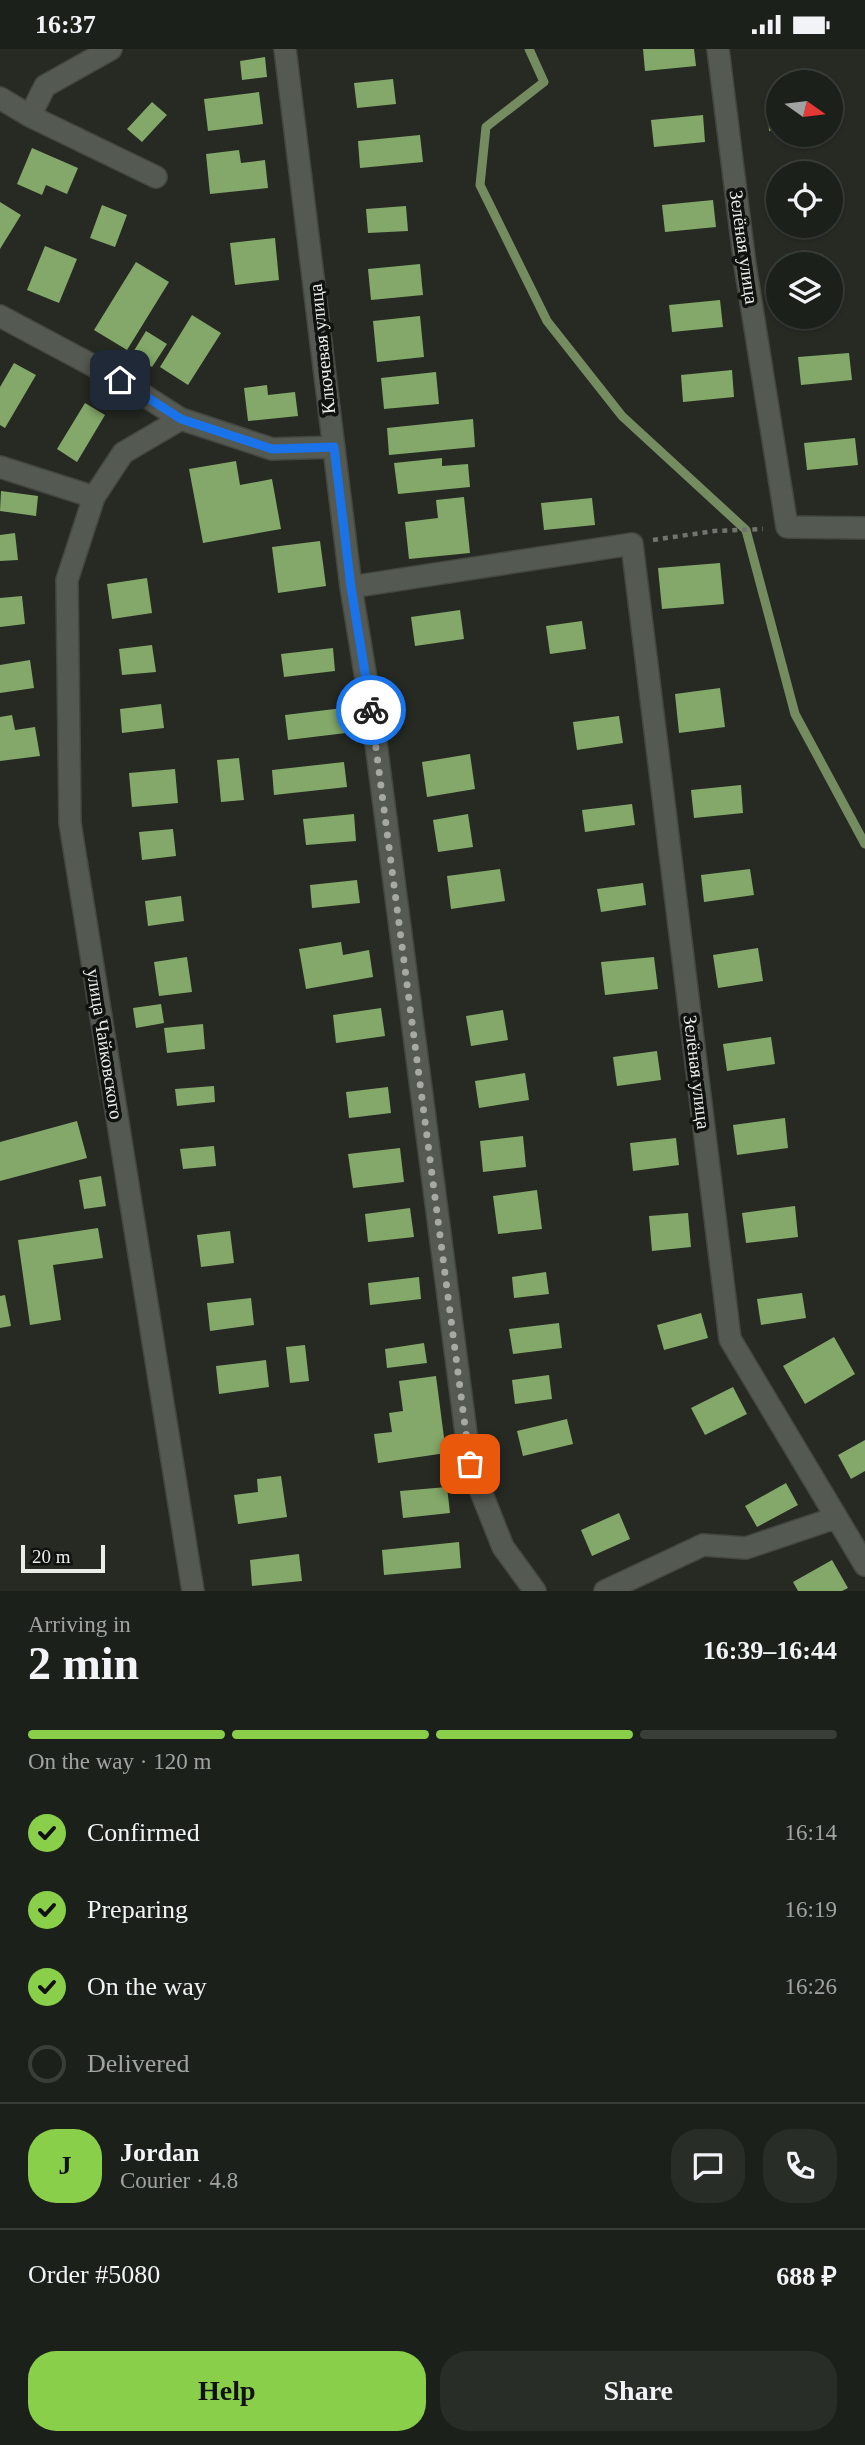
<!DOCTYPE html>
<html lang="en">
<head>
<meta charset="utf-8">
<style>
	:root { --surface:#1c201a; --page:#292d27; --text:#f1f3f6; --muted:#a0a3a2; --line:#3a3e39; --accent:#89cf49 }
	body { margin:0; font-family:Georgia,serif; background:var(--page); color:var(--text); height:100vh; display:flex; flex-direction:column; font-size:26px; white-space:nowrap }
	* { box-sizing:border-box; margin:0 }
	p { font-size:23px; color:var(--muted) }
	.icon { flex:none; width:38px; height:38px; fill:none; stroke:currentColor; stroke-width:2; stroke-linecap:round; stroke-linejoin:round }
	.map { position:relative; height:1542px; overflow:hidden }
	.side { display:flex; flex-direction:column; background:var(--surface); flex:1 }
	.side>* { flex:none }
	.needle { width:46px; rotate:104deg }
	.tools { position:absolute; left:766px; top:21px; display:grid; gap:14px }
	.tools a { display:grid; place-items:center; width:77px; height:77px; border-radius:50%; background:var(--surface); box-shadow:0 2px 5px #0004,0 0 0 2px var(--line); font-size:35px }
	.scale { position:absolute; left:21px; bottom:18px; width:84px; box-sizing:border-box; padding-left:7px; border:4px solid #eaece8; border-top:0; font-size:19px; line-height:24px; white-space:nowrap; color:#eaece8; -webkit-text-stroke:5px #10120f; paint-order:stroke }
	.pin { position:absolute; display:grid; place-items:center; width:60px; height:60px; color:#fff; margin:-30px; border-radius:14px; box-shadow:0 4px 10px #0006 }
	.courier { position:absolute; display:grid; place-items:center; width:70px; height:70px; margin:-35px; border:5px solid #1a73e8; border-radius:50%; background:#fff; color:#222; box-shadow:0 2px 9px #0007 }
	.overview em { font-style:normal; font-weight:600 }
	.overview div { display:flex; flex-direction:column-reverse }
	.overview { display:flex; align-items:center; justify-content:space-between; height:119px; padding:0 28px }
	h1 { font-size:46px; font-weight:600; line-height:52px }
	.bar { display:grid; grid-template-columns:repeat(4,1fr); gap:10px 7px; align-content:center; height:84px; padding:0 28px }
	.bar i { height:9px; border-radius:5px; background:var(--line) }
	.bar .selected { background:var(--accent) }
	.bar p { grid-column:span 4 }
	.line { display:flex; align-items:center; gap:18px; padding:0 28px; border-top:2px solid var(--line) }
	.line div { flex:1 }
	.round { display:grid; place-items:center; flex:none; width:74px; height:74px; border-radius:28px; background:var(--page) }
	ol { padding:0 28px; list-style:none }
	li { display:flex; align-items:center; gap:21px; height:77px }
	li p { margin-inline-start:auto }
	li .icon { padding:7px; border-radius:50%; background:var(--accent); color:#111; stroke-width:4 }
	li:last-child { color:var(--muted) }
	li i { width:38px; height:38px; border:4px solid var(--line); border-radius:50% }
	.button { display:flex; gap:14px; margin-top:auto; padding:14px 28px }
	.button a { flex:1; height:80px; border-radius:28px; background:var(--accent); color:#111; font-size:28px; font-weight:600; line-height:80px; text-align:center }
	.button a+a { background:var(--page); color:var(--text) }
	.status { display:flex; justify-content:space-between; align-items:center; height:49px; padding:0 35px; background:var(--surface); direction:ltr }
	.status svg { height:19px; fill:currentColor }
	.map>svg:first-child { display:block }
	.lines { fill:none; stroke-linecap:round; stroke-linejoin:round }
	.stream { stroke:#758c61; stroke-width:9 }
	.building { fill:#84a869 }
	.minor-casing { stroke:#444741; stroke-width:24 }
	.path { stroke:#70736e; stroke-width:4.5; stroke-dasharray:5 5; stroke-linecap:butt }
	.minor { stroke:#545951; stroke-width:21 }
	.done { stroke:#a5a8a3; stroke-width:7; stroke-dasharray:0 12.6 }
	.route { stroke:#1a73e8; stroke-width:9 }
	.labels { text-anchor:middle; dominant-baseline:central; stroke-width:7; stroke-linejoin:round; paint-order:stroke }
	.street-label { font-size:19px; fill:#eaece8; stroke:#10120f }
</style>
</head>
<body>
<div class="status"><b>16:37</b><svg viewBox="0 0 49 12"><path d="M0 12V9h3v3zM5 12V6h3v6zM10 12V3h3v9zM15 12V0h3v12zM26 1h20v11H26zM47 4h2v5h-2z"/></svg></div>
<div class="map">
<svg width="865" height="1542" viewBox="0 0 865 1542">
	<rect width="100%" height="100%" fill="#262a23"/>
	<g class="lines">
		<path class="stream" d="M529,0L544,33L486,78L480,136L547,272L622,367L746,481L795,665L865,795"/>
	</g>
	<path class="building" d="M643,0H694L696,17L645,22Z
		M265,8L267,28L242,31L240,12Z
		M393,30L396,55L357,59L354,34Z
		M259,43L263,75L208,82L204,50Z
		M152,53L167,66L142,93L127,80Z
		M779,53V81L769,82L767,54Z
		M703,66L705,93L654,98L651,71Z
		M420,86L423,113L360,119L358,92Z
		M32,99L78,119L67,145L46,136L42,146L17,135Z
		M239,101L241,114L265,111L268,139L210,145L206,105Z
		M713,151L716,178L665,183L662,156Z
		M0,153L21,166L0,200Z
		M102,156L127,166L115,198L90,189Z
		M406,157L408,182L368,184L366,160Z
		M275,189L279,231L235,236L230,194Z
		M45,197L77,210L59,254L27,241Z
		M136,213L169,233L127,301L94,281Z
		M420,215L423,246L371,251L368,220Z
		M837,222L840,249L831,250V223Z
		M720,251L723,278L672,283L669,256Z
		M192,266L221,284L188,336L160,318Z
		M420,267L424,308L377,313L373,272Z
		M146,282L167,295L152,318L132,305Z
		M849,304L852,331L801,336L798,308Z
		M14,314L36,326L5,379L0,376V338Z
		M732,321L734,348L683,353L681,326Z
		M436,323L439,355L384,360L381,329Z
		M267,336L268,346L295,343L298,367L248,372L244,339Z
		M85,354L105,366L77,413L57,400Z
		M473,370L475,398L389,406L387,379Z
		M855,389L858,416L807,421L804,394Z
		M442,409V417L468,415L470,438L398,445L394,414Z
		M236,412L240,436L272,430L281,480L203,494L189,420Z
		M1,442L38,447L36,467L0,462Z
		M464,448L470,504L409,510L405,473L438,469L436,451Z
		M592,449L595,476L544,481L541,454Z
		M15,484L18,511L0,512V486Z
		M320,492L326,537L278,544L272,498Z
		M720,514L724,555L662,560L658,519Z
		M147,529L152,564L112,570L107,535Z
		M22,547L25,575L0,578V549Z
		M460,561L464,590L415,597L411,568Z
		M582,572L586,600L550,605L546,577Z
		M152,596L156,623L122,626L119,600Z
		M333,599L335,622L284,628L281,605Z
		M30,611L34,639L0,644V616Z
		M720,639L725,678L679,684L675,645Z
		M161,655L164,679L122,684L120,660Z
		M343,659L346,684L288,691L285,666Z
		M12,666L15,681L35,678L40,707L0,712V668Z
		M619,667L623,694L577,701L573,673Z
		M470,705L475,740L427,748L422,713Z
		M239,709L244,751L221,753L217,711Z
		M344,713L347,738L274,746L272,721Z
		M175,720L178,754L132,758L129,724Z
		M741,736L743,764L694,769L691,741Z
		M632,755L635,776L585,783L582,761Z
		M354,765L356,792L306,796L303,770Z
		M468,765L473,798L438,803L433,771Z
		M173,780L176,807L142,811L139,783Z
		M500,820L505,852L451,860L447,827Z
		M750,820L754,846L704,853L701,826Z
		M357,831L360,854L312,859L310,836Z
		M643,834L646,856L601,863L597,840Z
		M181,847L184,872L148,877L145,852Z
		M341,893L343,906L369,901L373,928L306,940L299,900Z
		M758,899L763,932L718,939L713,906Z
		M187,908L192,943L159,947L154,913Z
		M654,908L658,940L605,946L601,913Z
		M161,955L164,974L136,979L133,959Z
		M381,959L385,987L336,994L333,966Z
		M503,961L508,991L471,997L466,967Z
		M203,975L205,1000L167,1004L164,979Z
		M771,988L775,1015L727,1022L723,995Z
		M657,1002L661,1031L617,1037L613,1008Z
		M525,1024L529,1051L479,1059L475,1032Z
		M214,1037L215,1053L177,1057L175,1040Z
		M388,1038L391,1064L349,1069L346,1043Z
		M785,1069L788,1099L737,1106L733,1076Z
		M77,1072L87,1109L0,1132V1093Z
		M523,1087L526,1118L483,1123L480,1092Z
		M676,1089L679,1116L633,1122L630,1094Z
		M214,1097L216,1117L183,1120L180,1100Z
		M400,1099L404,1133L353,1139L348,1105Z
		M101,1127L106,1157L84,1160L79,1131Z
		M537,1141L542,1180L498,1185L493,1147Z
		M795,1157L798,1188L746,1194L742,1164Z
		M410,1159L414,1188L368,1193L365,1165Z
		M688,1164L691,1198L652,1202L649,1167Z
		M98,1179L103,1209L53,1216L61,1271L30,1276L18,1191Z
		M230,1182L234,1214L201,1218L197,1186Z
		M546,1223L549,1245L514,1249L512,1228Z
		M419,1228L421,1250L370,1256L368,1234Z
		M802,1244L806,1269L761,1276L757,1250Z
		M5,1246L11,1277L0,1279V1247Z
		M251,1249L254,1276L210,1282L207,1254Z
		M701,1264L708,1289L664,1301L657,1276Z
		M559,1274L562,1299L513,1305L509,1280Z
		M834,1288L855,1325L805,1355L783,1317Z
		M424,1294L427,1314L387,1319L385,1300Z
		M305,1296L309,1332L290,1334L286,1298Z
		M266,1311L269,1338L219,1345L216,1317Z
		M549,1326L552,1350L515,1355L512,1331Z
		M436,1327L446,1404L378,1414L374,1385L392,1383L389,1364L403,1362L399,1332Z
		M733,1338L747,1365L705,1386L691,1359Z
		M567,1370L573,1395L523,1407L517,1382Z
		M865,1391V1422L851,1430L838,1406Z
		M281,1427L287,1468L238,1475L234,1446L258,1443L257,1430Z
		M786,1434L798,1456L757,1478L745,1457Z
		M447,1438L450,1464L403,1469L400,1442Z
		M619,1464L630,1490L592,1507L581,1481Z
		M459,1493L461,1519L384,1526L382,1501Z
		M299,1505L302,1532L252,1537L250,1511Z
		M832,1511L848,1539L842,1542H798L793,1533Z"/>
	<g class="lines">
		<g class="minor-casing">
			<path id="minor" d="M285,0L351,538L374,679L470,1415L503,1498L535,1542
				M718,0L745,216L787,478L865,479
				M0,49L30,67L156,128
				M30,67L45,37L111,0
				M0,267L120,331L181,370L272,400L334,398
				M181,370L123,404L94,448L67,531L70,774L193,1542
				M0,418L94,448
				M351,538L632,495L730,1290L865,1516
				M605,1542L703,1496L746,1499L835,1469"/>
		</g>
		<path class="path" d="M653,491L714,482L763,480"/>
		<use href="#minor" class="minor"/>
	</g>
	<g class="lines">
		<path class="done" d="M371,661L470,1415"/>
		<path class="route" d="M120,331L181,370L272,400L334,398L351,538L371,661"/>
	</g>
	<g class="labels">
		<g class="street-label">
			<text transform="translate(744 198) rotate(82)">Зелёная улица</text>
			<text transform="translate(322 300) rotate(-96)">Ключевая улица</text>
			<text transform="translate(105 995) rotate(81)">улица Чайковского</text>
			<text transform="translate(697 1023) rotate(83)">Зелёная улица</text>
		</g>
	</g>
</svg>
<div class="tools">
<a><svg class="needle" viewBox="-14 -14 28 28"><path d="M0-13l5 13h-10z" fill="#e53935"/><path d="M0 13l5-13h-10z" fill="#a0a3a2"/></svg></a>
<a><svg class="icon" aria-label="locate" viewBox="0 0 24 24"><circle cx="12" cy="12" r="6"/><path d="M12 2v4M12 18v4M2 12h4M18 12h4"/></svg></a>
<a><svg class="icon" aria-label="layers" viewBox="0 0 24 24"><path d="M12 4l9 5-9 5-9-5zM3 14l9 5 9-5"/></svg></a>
</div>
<div class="scale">20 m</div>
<div class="pin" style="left:470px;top:1415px;background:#ea580c"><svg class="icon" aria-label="bag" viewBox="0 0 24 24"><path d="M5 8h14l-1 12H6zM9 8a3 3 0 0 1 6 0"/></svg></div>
<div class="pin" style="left:120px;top:331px;background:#1f2937"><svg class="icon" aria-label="home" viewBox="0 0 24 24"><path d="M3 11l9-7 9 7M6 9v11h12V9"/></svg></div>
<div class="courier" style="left:371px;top:661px"><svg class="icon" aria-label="bike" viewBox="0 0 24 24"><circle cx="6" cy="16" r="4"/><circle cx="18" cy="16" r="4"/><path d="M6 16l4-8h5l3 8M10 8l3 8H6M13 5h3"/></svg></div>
</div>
<section class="side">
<div class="overview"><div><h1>2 min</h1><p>Arriving in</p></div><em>16:39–16:44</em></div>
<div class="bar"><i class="selected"></i><i class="selected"></i><i class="selected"></i><i></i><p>On the way · 120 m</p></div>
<ol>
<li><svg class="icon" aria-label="check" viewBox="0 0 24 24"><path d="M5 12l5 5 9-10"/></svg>Confirmed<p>16:14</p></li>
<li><svg class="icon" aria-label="check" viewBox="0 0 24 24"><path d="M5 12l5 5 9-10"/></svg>Preparing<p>16:19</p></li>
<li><svg class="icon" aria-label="check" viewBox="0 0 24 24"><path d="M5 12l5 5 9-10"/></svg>On the way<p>16:26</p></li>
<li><i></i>Delivered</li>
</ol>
<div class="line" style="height:126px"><b class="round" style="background:var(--accent);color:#111">J</b><div><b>Jordan</b><p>Courier · 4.8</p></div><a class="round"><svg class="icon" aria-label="chat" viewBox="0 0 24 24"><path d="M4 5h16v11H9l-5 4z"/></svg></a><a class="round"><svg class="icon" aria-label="phone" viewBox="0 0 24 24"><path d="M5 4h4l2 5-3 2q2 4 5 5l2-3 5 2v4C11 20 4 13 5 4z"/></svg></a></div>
<div class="line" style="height:91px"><div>Order #5080</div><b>688 ₽</b></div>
<div class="button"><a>Help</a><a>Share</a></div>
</section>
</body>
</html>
